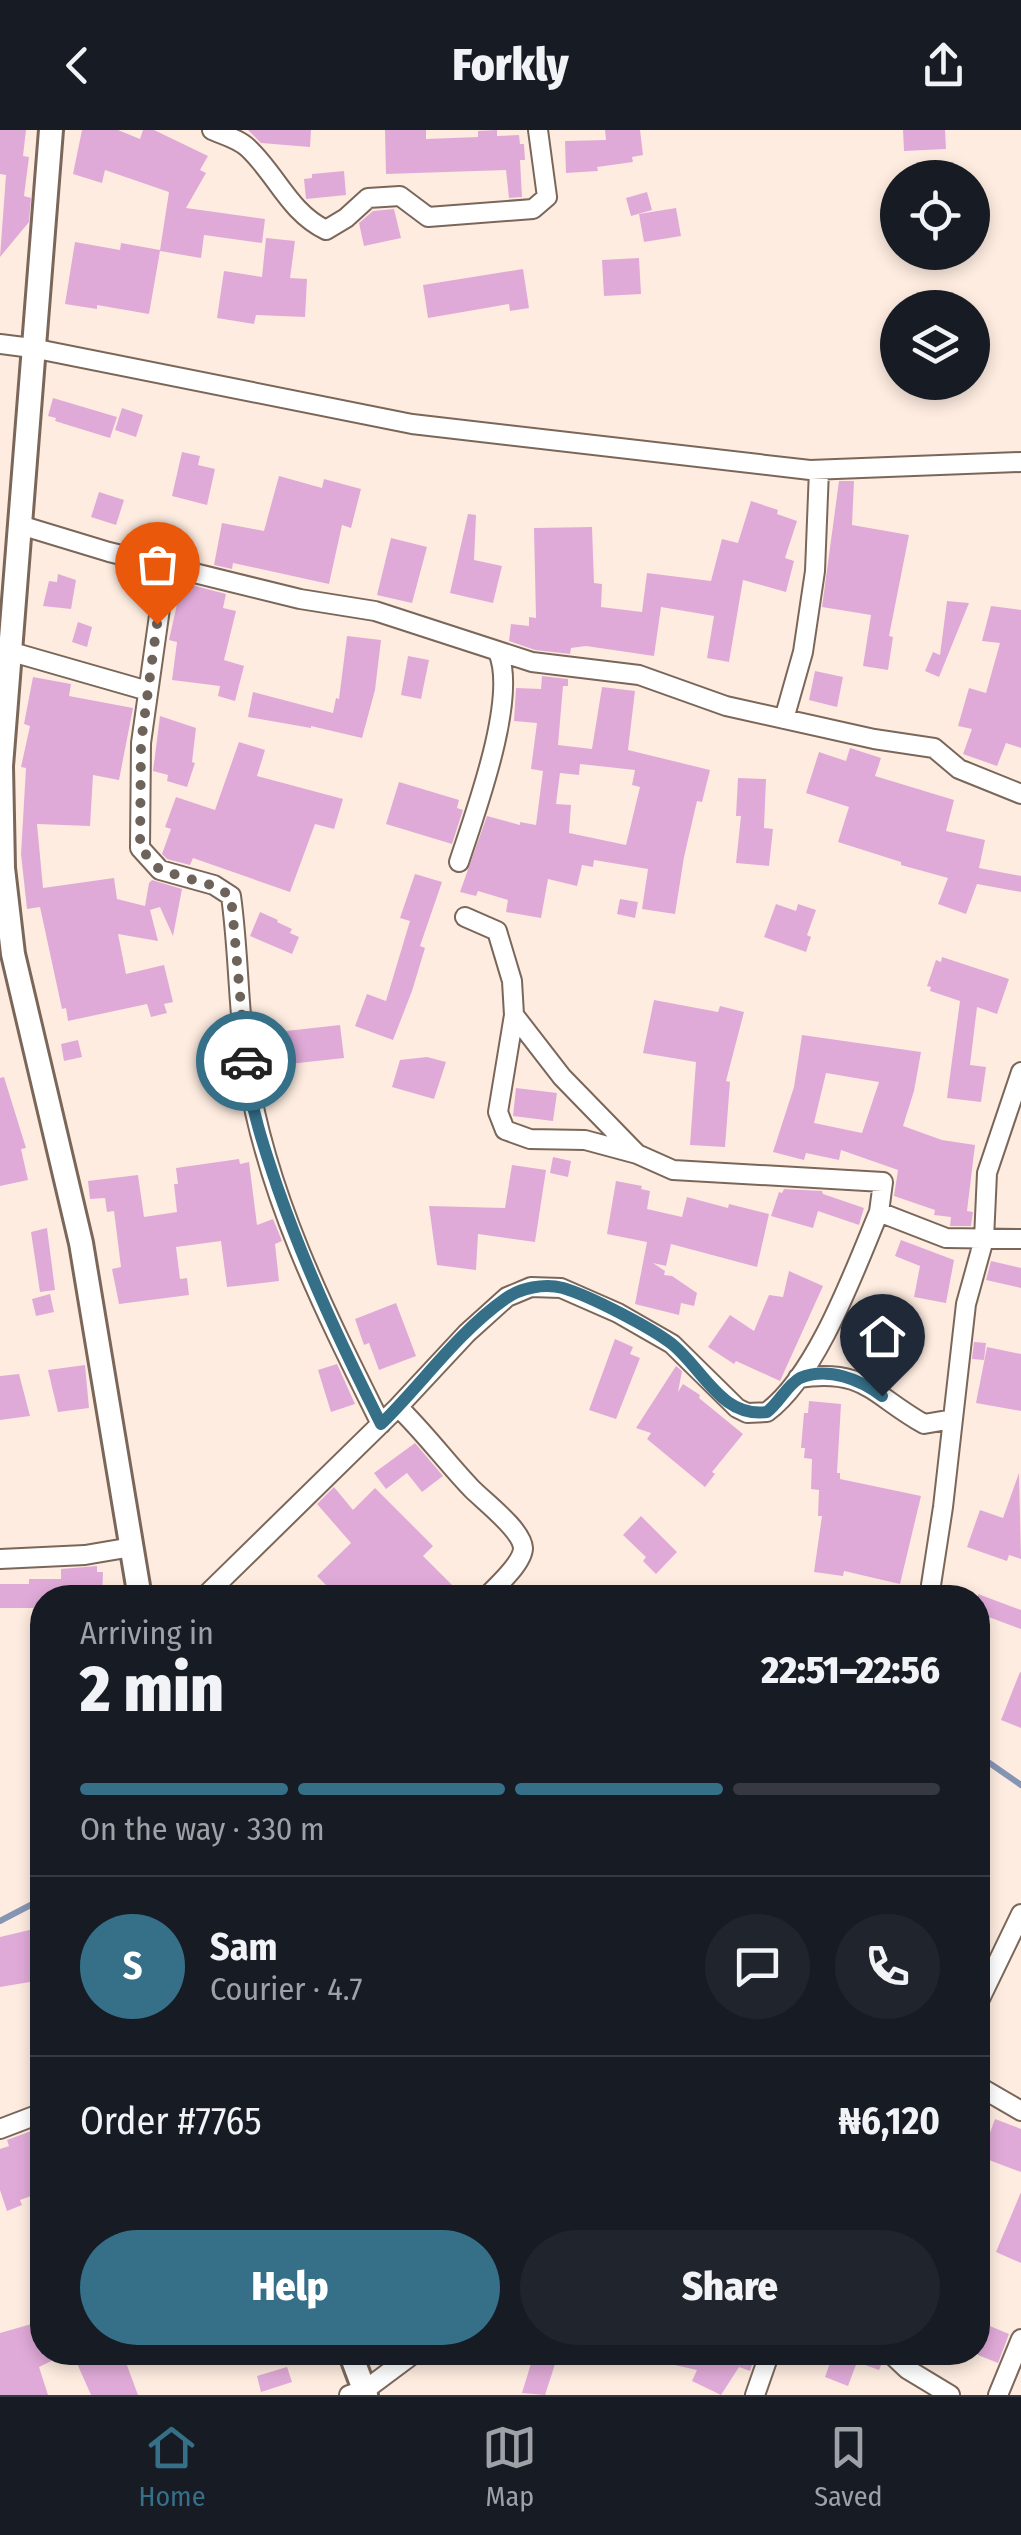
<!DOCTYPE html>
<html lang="en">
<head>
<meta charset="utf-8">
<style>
	:root { --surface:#171b24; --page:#20242c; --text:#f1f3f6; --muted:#9ea1a6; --line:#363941; --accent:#356f88 }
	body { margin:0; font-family:"Fira Sans Condensed",sans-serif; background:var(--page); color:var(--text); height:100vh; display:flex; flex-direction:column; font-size:38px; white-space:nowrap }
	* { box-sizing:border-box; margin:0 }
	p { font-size:32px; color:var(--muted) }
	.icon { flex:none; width:55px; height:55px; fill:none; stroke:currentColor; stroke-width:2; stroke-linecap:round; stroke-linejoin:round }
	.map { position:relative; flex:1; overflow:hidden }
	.drawer { position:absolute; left:30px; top:1455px; width:960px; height:780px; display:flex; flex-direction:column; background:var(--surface); border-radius:40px; box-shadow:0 5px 15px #0003 }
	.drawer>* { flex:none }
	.buttons { position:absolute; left:880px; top:30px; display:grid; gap:20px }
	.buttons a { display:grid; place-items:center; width:110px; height:110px; border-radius:50%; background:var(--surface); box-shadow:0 5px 15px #0003; font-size:50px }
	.pin { position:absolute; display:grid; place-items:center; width:85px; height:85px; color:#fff; margin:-102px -42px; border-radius:50% 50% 50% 0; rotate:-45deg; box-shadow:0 0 10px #0007 }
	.pin .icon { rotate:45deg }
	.courier { position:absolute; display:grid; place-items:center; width:100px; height:100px; margin:-50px; border:8px solid #356f88; border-radius:50%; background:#fff; color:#222; box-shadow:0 2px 12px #0007 }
	.summary em { font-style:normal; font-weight:800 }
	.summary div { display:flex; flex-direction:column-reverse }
	.summary { display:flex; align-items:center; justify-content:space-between; height:170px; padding:0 50px }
	h1 { font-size:65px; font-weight:800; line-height:75px }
	.bar { display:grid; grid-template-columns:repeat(4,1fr); gap:15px 10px; align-content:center; height:120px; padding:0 50px }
	.bar i { height:12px; border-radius:8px; background:var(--line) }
	.bar .on { background:var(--accent) }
	.bar p { grid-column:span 4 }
	.line { display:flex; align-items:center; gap:25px; padding:0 50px; border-top:2px solid var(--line) }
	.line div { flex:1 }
	.round { display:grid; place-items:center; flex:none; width:105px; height:105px; border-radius:52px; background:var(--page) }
	.button { display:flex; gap:20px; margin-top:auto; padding:20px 50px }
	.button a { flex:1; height:115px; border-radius:60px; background:var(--accent); color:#fff; font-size:40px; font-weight:800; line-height:115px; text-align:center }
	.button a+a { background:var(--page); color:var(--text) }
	header { display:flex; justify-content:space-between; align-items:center; height:130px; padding:0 50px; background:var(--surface); font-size:45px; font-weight:800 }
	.dock { display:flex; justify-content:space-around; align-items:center; height:140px; border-top:2px solid var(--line); background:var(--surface); font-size:28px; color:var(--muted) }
	.dock a { display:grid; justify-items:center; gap:5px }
	.dock .on { color:var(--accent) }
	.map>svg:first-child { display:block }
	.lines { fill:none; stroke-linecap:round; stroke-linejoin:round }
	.stream { stroke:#8695b4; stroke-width:6 }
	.building { fill:#e0aad8; fill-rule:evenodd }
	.minor-casing { stroke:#7a675a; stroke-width:22 }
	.tertiary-casing { stroke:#7a675a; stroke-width:28 }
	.minor { stroke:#fff; stroke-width:18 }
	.tertiary { stroke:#fff; stroke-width:22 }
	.done { stroke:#6e635b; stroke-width:10; stroke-dasharray:0 18 }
	.route { stroke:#356f88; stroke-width:12 }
</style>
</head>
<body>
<header><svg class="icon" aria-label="back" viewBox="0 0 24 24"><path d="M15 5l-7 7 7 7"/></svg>Forkly<svg class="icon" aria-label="share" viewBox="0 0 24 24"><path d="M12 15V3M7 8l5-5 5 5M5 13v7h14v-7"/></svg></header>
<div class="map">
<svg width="1021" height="2265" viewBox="0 0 1021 2265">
	<rect width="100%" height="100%" fill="#feece0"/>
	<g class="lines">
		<path class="stream" d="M978,1625L1021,1655
			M0,1791L42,1769"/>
	</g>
	<path class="building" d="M0,0H26L23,26L29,27L24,66L31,68L29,92L0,127L6,45L0,44Z
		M82,0H118L140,9L143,0H154L208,26L200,40L206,43L186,78L265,89L262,113L204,105L201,128L160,121L149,184L97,175V179L65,174L75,112L120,120L121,113L160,120L169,62L105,40L102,53L73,44Z
		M248,0H311L310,17L261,13Z
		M385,0H426V9L478,7V1L497,0V6L519,5L520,14H524L525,30H520L522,67L509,68L506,40L386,44Z
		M605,0H640L643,25L632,27L633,32L597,37L598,41L566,43L565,11L606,10Z
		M903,0H945L946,19L904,21Z
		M344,41L346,65L306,69L304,49L312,48V44Z
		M647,62L652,80L631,86L626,68Z
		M676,78L681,106L644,112L639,84Z
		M394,79L401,108L364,116L359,93L373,81Z
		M266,108L295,111L290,148L307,149L305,187L256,185L254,194L217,188L224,141L262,147Z
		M639,128L641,164L604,166L602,130Z
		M523,139L529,178L510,181L509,174L428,188L423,155Z
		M53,268L117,287L110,308L55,291L56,288L48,286Z
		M122,278L143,285L136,307L115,300Z
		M182,322L200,326L198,335L215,339L207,375L172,366Z
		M279,346L322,358L324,349L361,359L351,398L342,395L329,454L233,433L232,439L214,435L222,393L264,401Z
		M839,351H854L852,395L909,405L889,506L893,507L888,540L863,536L871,485L822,477Z
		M99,362L124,370L116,395L91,387Z
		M751,371L778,380L777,384L797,391L785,428L794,431L786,462L743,450L729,532L707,528L714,486L661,477L654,526L586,516L571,518L570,524L535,520L509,511L511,494L529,496V487L536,488L534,398L592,397L594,453L602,454L601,477L642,482L647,443L711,451L722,409L738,413Z
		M468,384L476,385L474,430L502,436L493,473L450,463Z
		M391,408L427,417L412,473L377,465Z
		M58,444L76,450L71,479L43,476L49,451L57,452Z
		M176,451L226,464L223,478L236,481L224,530L244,536L235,571L218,566L220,556L172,550L177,512L169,510L177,474L173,473Z
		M947,471L969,473L939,547L925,541L933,522L940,525Z
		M991,476L1021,480V618L1006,613L997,636L963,624L972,599L958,596L969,558L986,563L1000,513L982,511Z
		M78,492L92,497L87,517L72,512Z
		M347,506L381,510L375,560L362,608L311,596V598L248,587L253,562L333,583L336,568L339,569Z
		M408,526L429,530L421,569L401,565Z
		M815,541L843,547L837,577L809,570Z
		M542,546L568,549V556H563L558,615L592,619L602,557L635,561L628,620L710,640L702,672L697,671L684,727L675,784L642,779L648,739L594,730L593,737L582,735L577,756L548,749L541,788L506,782L508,770L478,761L476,766L460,762L487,686L520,695V692L536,695L543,641L531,639L537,593L514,591L516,558L541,559ZM580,634L635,640L632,655L640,657L626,715L569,703L571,675L556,674L560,643L579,645Z
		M33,547L71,554L69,566L133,578L119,650L93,645L90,696L37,694L43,758L114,748L117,769L145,776L149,753L152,750L182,759L173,806L160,777L150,780L158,811L118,804L126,844L164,835L173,872L164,874L167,883L151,887L147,874L68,891L66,878L62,879L40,777L27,779L21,724L26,638L21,637L30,596L24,594Z
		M160,586L196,598L192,632L195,633L187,657L167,651L168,645L153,641Z
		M239,612L265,620L257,646L343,669L334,699L315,694L290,762L193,728L190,735L167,729L162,724L171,699L165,697L176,667L215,680Z
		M850,618L881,628L875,646L954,670L946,701L985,710L979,738L1021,746V762L977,754L966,784L938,774L948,748L901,735V732L838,712L849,677L806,663L819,622L846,631Z
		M738,648L766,649L764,698L773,699L769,736L736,733L741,686H736Z
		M399,652L459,670L457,678L463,680L452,714L386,694Z
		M415,744L442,752L420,816L425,818L412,861L393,910L355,896L367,864L386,871L410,791L400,788Z
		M620,769L638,772L635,788L617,784Z
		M776,774L796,781L798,774L816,780L807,805L811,807L806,822L764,807Z
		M260,782L278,790L277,792L292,799L290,803L299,807L292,824L250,806Z
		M942,827L1009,849L997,884L977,877L970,935L986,937L981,972L947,968L960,871L930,861L931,857L927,856L936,830L941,832Z
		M654,870L718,882L720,876L744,882L726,951L730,952L725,1017L690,1015L696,932L643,923Z
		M340,895L344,928L280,935L277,902Z
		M802,905L921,922L914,961L903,996L942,1010L975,1015L967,1081L973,1082L971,1096H950L951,1087L934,1085L935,1080L894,1066L898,1040L841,1020L839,1030L806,1023L804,1030L773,1022L794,957ZM826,943L879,952L862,1003L814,993Z
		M78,910L82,927L64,931L61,914Z
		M427,927L446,932L434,969L392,957L400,930Z
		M4,947L26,1018L21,1019L28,1050L0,1056V948Z
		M516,958L557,963L553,991L513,986Z
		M553,1027L571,1031L568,1047L550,1043Z
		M239,1029L240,1034L249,1032L257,1095L273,1089L282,1111L275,1114L279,1151L227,1157L221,1111L176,1117L180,1149L187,1148L189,1165L119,1174L112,1139L121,1137L114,1081L107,1082L105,1068L90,1069L88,1051L138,1045L144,1087L177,1082L174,1054H178L176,1038Z
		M512,1035L546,1040L535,1112L478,1104L476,1140L437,1135L429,1076L505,1078Z
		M616,1051L642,1056L641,1059L650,1061L647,1079L682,1087L687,1067L728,1078L729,1074L769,1084L757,1137L671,1114L666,1136L653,1133L665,1141L664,1145L672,1146L697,1163L694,1176L681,1173L679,1185L635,1174L647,1112L607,1104Z
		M784,1059L822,1061L823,1064L864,1078L859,1095L818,1081L813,1098L771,1086L779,1062L782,1063Z
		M47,1098L55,1160L40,1162L31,1102Z
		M901,1110L954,1130L946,1173L914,1167L920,1136L895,1126Z
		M991,1131L1021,1138V1158L986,1150Z
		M789,1141L823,1156L780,1251L736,1231L734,1234L708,1217L730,1185L754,1201L769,1165L783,1167Z
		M50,1164L54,1182L36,1186L32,1169Z
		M396,1173L416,1226L379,1240L369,1213L364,1215L355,1189Z
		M615,1209L633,1217L630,1224L640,1228L616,1289L589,1280Z
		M974,1212L986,1213L984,1230L972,1229Z
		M987,1217L1021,1224V1281L976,1273Z
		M337,1234L355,1274L331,1282L318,1240Z
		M85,1235L89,1278L58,1282L48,1240Z
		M676,1236L682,1241L678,1262L683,1254L700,1265L699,1268L743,1304L712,1342L715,1344L705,1357L647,1309L651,1303L636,1298Z
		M19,1244L30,1286L0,1290V1246Z
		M809,1271L841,1274L837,1343H840V1349L921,1366L900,1454L844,1441L843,1446L814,1442L822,1386H818L819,1360L811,1359L812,1329L804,1328L805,1318H801L804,1283H808Z
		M415,1313L443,1346L422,1362L407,1343L386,1359L374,1343Z
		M1019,1343L1021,1429L1009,1425L1007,1431L967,1417L980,1380L1003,1388Z
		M334,1357L353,1380L375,1358L433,1416L423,1426L452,1455L440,1468H339L317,1446L351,1413L317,1374Z
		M641,1386L677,1422L656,1444L643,1431L646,1427L623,1405Z
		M97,1436V1442H103L102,1468H42V1478H0V1454H29V1449H61V1439Z
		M978,1464L1021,1480V1499L978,1483Z
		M1020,1542L1021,1543V1598L1001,1590Z
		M42,1797V1850L0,1857V1807Z
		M995,1989L1021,1999V2042L981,2027Z
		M42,1997V2062L20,2070L22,2075L7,2081L0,2060V2019L9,2016L7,2010Z
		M1021,2062V2133L996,2122Z
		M42,2191V2222H70L39,2237L48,2265H0V2203Z
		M985,2194L1009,2204L998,2233L978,2225V2213Z
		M72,2222H122L138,2265H91Z
		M648,2222H727L740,2228L742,2222H746L755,2226L750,2241L739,2237L721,2265L692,2251L697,2240L648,2229Z
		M834,2222H877L882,2233L879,2240L857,2232L848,2256L825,2247Z
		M533,2227L555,2234L545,2265L522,2263Z
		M287,2237L292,2252L261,2262L257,2246Z"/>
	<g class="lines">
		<g class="minor-casing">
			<path id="minor" d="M212,0C223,5 239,9 248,18C277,45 289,82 326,100L346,88L368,68L400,66L428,87L533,79L547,67L538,0
				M0,214L32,218L412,294L810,340L1021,332
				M20,395L109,422L300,469L375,481L532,532L639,545L726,576L874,609L934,618L959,639L1021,664
				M166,436L141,613L140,718L160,740L214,755L231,766C239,823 238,882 247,940C266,1065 325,1182 381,1294
				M12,522L148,561
				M784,589L803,522L815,441L819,340
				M459,732C475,683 518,568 498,522
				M465,787L497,801L512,851L514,885L562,947L637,1024L673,1040L883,1052L879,1082L946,1108L1021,1109
				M514,885L498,982L505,1000L530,1009L585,1010L637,1024
				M798,1248C865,1238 871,1264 924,1294L953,1289
				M398,1277L467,1203L507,1167L531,1157L561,1158L618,1183L672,1214L737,1278L747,1283L767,1282C817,1245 855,1139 879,1082
				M0,1429L85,1425L132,1417
				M203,1468L398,1277C425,1303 447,1333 472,1359C485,1372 522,1400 523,1418C523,1433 495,1458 485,1468
				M929,1468L943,1377L966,1174L984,1109L987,1043L1021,942
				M978,1873L1021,1784
				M978,1956L1021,1981
				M0,1999L42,1983
				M889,2222L907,2239L950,2265
				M349,2265L365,2260L416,2222
				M755,2265L770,2222
				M998,2265L1021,2209"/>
		</g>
		<g class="tertiary-casing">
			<path id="tertiary" d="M51,0L1,636L3,738L13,824L81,1113L140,1468
				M350,2222L366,2265"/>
		</g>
		<use href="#minor" class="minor"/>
		<use href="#tertiary" class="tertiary"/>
	</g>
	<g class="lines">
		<path class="done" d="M157,494L141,613L140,718L160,740L214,756L231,766L246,931"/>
		<path class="route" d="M246,931C249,974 264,1018 278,1059C307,1142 342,1216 381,1294C422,1254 457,1203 505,1169C520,1158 544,1153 563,1158C590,1166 650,1197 672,1214C703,1239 721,1288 767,1282C779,1273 788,1254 800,1248C828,1236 861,1250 882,1266"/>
	</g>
</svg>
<div class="buttons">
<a><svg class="icon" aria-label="locate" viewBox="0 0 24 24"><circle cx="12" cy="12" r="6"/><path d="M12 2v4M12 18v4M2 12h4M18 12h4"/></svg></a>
<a><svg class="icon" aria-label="layers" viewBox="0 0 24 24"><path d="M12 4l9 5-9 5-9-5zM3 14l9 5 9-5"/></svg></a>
</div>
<div class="pin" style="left:157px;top:494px;background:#ea580c"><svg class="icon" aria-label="bag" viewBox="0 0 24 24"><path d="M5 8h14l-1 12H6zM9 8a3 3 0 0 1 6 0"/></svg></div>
<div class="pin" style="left:882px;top:1266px;background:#1f2937"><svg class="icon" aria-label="home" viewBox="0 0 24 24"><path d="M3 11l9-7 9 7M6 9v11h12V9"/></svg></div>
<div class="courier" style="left:246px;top:931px"><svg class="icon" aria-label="car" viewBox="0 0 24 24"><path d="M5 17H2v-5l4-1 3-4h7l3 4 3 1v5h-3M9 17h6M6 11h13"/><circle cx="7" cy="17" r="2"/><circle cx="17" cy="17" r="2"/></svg></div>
<section class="drawer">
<div class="summary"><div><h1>2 min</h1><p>Arriving in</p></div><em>22:51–22:56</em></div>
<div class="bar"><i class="on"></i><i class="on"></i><i class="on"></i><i></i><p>On the way · 330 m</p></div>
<div class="line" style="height:180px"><b class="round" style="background:var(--accent);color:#fff">S</b><div><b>Sam</b><p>Courier · 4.7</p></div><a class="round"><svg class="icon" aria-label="chat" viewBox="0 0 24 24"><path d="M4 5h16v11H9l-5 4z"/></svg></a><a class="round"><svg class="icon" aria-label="phone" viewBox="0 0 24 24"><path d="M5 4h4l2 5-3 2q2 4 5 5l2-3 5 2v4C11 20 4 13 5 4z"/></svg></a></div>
<div class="line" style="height:130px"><div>Order #7765</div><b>₦6,120</b></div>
<div class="button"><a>Help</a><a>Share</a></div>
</section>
</div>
<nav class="dock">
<a class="on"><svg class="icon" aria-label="home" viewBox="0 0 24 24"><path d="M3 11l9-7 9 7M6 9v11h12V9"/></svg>Home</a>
<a><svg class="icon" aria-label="map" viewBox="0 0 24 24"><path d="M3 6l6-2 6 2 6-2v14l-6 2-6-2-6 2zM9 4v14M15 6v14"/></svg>Map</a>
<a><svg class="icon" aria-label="saved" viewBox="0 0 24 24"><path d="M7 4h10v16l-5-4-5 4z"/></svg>Saved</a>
</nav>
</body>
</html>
